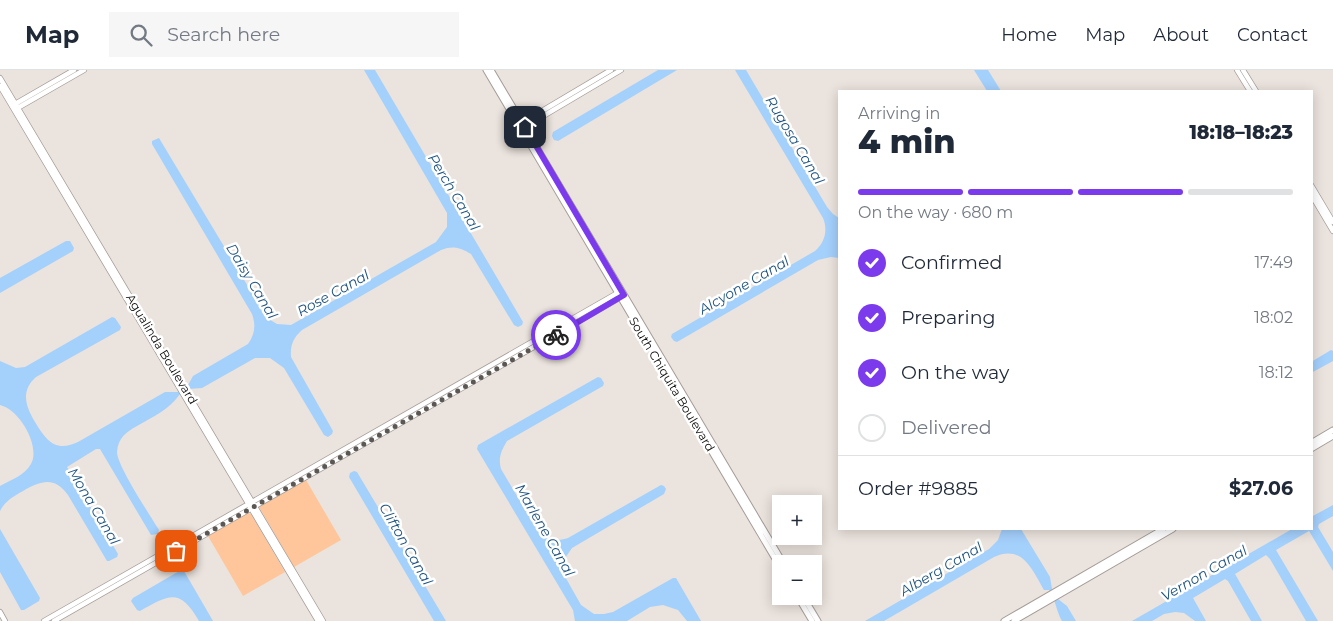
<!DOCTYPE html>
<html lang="en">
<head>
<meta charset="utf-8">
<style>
	:root { --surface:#fff; --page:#f6f6f7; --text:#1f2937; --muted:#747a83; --line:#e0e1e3; --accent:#7c3aed }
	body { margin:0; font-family:Montserrat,sans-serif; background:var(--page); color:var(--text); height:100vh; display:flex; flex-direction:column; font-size:19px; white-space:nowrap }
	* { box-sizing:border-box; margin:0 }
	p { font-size:16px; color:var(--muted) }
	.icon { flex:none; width:28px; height:28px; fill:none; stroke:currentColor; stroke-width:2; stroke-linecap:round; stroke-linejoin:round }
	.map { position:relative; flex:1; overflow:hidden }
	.panel { position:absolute; left:838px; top:20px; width:475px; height:440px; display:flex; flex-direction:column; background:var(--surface); border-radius:0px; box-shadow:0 2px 12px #0003 }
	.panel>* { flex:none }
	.buttons { position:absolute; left:772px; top:425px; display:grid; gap:10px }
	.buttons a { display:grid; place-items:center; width:50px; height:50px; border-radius:0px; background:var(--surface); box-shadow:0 2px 12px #0003; font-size:25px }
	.pin { position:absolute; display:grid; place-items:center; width:42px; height:42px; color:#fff; margin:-21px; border-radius:10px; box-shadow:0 2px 8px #0006 }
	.courier { position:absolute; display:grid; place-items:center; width:50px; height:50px; margin:-25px; border:4px solid #7c3aed; border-radius:50%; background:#fff; color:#222; box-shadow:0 1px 6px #0007 }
	.overview em { font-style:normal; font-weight:800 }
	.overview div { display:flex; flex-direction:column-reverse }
	.overview { display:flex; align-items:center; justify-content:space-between; height:85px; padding:0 20px }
	h1 { font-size:32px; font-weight:800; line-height:38px }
	.bar { display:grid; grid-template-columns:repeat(4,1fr); gap:8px 5px; align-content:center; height:60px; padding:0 20px }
	.bar i { height:6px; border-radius:4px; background:var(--line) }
	.bar .current { background:var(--accent) }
	.bar p { grid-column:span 4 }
	.line { display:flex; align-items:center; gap:12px; padding:0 20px; border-top:1px solid var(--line) }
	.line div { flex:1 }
	ol { padding:0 20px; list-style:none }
	li { display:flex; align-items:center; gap:15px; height:55px }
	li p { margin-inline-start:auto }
	li .icon { padding:5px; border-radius:50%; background:var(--accent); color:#fff; stroke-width:4 }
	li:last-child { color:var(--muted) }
	li i { width:28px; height:28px; border:2px solid var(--line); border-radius:50% }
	header { display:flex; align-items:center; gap:30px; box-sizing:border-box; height:70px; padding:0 25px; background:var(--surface); border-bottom:1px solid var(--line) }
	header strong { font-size:24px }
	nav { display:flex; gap:28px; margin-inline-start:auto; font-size:18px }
	.search { width:350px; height:45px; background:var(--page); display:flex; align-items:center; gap:12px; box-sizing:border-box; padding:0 18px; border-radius:0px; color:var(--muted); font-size:19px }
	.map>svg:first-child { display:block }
	.green { fill:#fec69a }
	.water { fill:#a4d0fc }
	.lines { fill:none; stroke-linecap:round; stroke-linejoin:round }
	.secondary-casing { stroke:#a49c97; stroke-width:6 }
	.primary-casing { stroke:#a49c97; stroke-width:7 }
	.secondary { stroke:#fff; stroke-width:4.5 }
	.primary { stroke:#fff; stroke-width:5 }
	.done { stroke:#5b5754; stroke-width:5; stroke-dasharray:0 9 }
	.route { stroke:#7c3aed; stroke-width:6 }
	.labels { text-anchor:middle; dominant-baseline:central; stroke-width:5; stroke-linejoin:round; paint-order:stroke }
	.street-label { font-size:12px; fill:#0e0c0a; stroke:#fff }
	.water-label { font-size:14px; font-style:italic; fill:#1b517f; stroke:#fff }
</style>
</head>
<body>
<header>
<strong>Map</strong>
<div class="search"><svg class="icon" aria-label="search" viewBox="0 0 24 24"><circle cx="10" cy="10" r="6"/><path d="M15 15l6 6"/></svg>Search here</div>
<nav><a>Home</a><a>Map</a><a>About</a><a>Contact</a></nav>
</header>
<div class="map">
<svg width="1333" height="551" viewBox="0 0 1333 551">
	<rect width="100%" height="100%" fill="#ebe3dd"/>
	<path class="green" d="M306,410L341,470L294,497L259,437Z
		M248,443L251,444L285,502L243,526L208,466Z"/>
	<path class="water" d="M364,0H375L523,252L522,255L518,257L514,255L471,184C461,178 453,175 441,180L302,260C293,268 290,276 291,287L333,361L332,364L328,367L324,365L284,298L270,288H255L202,318L188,319L187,317L193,306L248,274C255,264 256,255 252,244L152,74V71L159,68L267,248L277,254L291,255L436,172L447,157V143Z
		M658,0H677L558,71L554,70L552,66L553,62Z
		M735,0H746L827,137L833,144L839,148V188L831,187L818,190L677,272L674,271L671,267L672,264L815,181C825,172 828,160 823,148Z
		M974,0H988L1001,21H987Z
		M66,171H70L74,178L73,181L0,223V208Z
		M112,247L115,248L121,257L120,260L36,307C20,321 26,337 35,352C46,370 55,383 78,372L165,322H179L180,324C169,340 154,346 137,356C126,362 118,368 117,382C117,396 150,445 159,460L158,464L151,465L100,379H96L67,397L118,484L117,487L109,491H107L68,425C54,406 41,411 23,421C14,426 5,431 0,441V416C11,410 25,405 31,394C41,376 19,339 0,335V291L16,298L25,297Z
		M1331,280L1333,281V291L1311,303V292Z
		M598,307L601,308L604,313L603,316L507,371C501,381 498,388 501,399L537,460C545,469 557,472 568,468L661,415L664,416L666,419L664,424L572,478L563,491V503L581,535L594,544H604L613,542L673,508H676L701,551H687L678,540L663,535L650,537L627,551H575L573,540L477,379L478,375Z
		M354,401L357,402L446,551H434L349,407L350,403Z
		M1333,435V446L1319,454L1318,457L1333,482V501L1309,461L1276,480L1318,551H1306L1270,489L1266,485L1235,504L1262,551H1251L1228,511L1225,509L1193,528L1206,551H1195L1184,543L1175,542L1164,544L1152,551H1132L1292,459H1311V447Z
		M0,459L40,528L39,531L24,540H21L0,502Z
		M1002,459H1021L1050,507L1052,519L1058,529L1067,536L1076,551H1062C1056,541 1056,530 1049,520H1044C1032,499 1022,474 994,487L884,551H865L989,479L998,470Z
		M181,500L184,501L213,551H199C180,518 170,524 140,541L137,540L131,531L133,528Z"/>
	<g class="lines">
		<g class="secondary-casing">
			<path id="secondary" d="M1237,0L1250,21
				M1243,0L1256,21
				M0,8L323,551
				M0,16L318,551
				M15,34L74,0
				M16,39L84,0
				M520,54L611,0
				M523,58L621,0
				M1311,115L1333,152
				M1311,124L1333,161
				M0,542L5,551
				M44,551L621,221
				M54,551L623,226"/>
		</g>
		<g class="primary-casing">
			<path id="primary" d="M486,0L781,499
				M491,0L784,494
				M1311,373L1333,360
				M1311,379L1333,366
				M797,526L812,551
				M803,526L818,551
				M1004,551L1163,459
				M1014,551L1173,459"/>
		</g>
		<use href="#secondary" class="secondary"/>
		<use href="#primary" class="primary"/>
	</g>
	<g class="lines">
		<path class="done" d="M176,481L556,265"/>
		<path class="route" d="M525,57L624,225L556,265"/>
	</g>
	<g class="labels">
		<g class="street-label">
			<text transform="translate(162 279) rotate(59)">Agualinda Boulevard</text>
			<text transform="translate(672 314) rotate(59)">South Chiquita Boulevard</text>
		</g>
		<g class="water-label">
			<text transform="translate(795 70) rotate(59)">Rugosa Canal</text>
			<text transform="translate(454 122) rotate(59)">Perch Canal</text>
			<text transform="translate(252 211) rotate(59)">Daisy Canal</text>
			<text transform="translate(744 215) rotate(-30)">Alcyone Canal</text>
			<text transform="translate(333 223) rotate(-29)">Rose Canal</text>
			<text transform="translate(94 436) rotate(59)">Mona Canal</text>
			<text transform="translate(545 460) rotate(60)">Marlene Canal</text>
			<text transform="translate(406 474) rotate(60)">Clifton Canal</text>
			<text transform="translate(941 499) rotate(-30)">Alberg Canal</text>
			<text transform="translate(1204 503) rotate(-30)">Vernon Canal</text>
		</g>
	</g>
</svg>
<div class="buttons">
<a>+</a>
<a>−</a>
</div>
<div class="pin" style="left:176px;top:481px;background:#ea580c"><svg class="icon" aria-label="bag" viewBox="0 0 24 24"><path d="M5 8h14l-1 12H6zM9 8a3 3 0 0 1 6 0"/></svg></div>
<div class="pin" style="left:525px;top:57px;background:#1f2937"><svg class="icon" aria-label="home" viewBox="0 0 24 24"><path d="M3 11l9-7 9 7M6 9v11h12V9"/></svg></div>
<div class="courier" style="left:556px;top:265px"><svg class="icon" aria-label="bike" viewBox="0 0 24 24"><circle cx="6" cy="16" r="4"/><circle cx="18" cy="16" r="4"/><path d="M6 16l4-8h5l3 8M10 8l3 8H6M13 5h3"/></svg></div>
<section class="panel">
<div class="overview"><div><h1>4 min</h1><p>Arriving in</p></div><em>18:18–18:23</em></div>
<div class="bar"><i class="current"></i><i class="current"></i><i class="current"></i><i></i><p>On the way · 680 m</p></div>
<ol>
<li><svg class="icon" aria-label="check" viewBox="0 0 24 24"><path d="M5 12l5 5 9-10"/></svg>Confirmed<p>17:49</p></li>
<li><svg class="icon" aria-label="check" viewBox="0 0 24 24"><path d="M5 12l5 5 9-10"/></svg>Preparing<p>18:02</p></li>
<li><svg class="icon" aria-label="check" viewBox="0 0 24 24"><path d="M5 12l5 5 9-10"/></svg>On the way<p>18:12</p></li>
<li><i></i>Delivered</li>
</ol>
<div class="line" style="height:65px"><div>Order #9885</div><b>$27.06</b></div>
</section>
</div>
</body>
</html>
